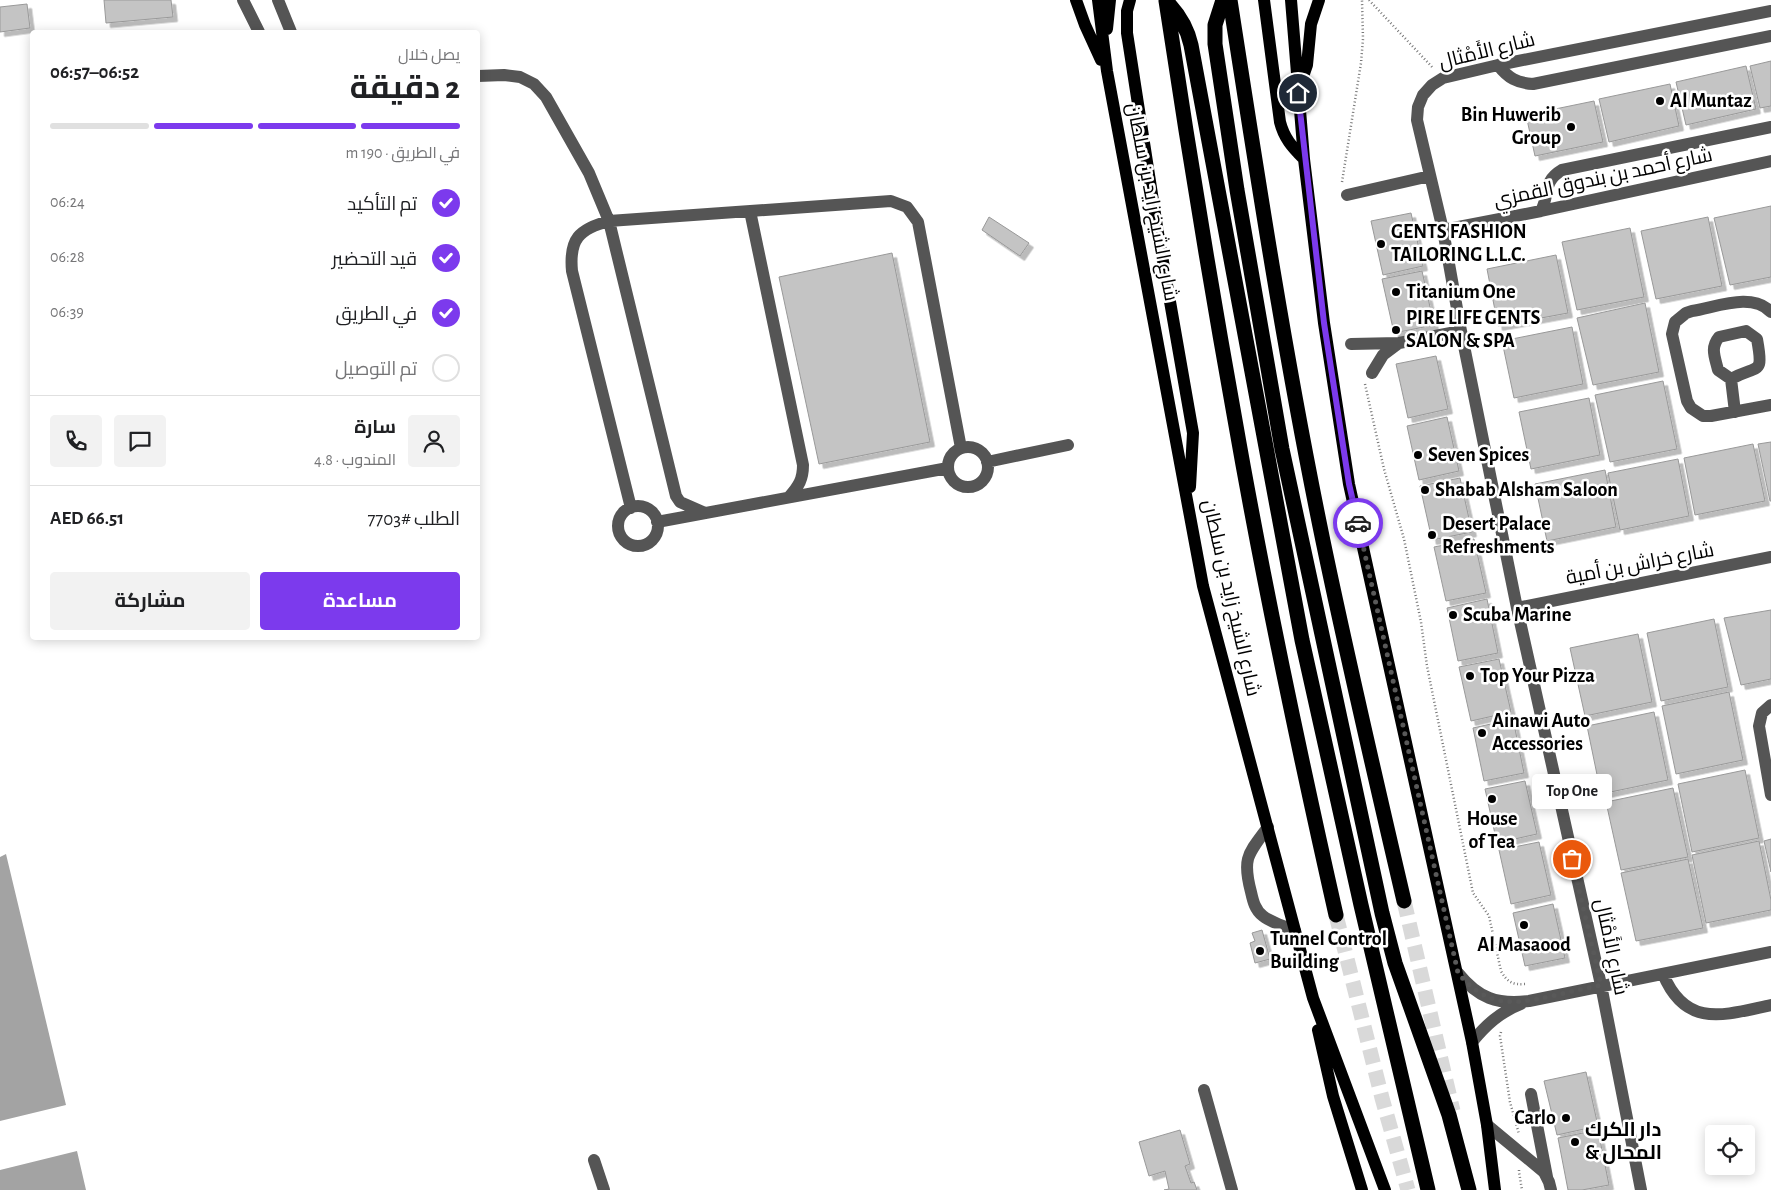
<!DOCTYPE html>
<html lang="ar">
<head>
<meta charset="utf-8">
<style>
	:root { --surface:#fff; --page:#f2f2f2; --text:#202124; --muted:#757577; --line:#e0e0e0; --accent:#7c3aed }
	body { margin:0; font-family:"Alegreya Sans",Cairo,sans-serif; background:var(--page); color:var(--text); direction:rtl; height:100vh; display:flex; flex-direction:column; font-size:19px; white-space:nowrap }
	* { box-sizing:border-box; margin:0 }
	p { font-size:16px; color:var(--muted) }
	.icon { flex:none; width:28px; height:28px; fill:none; stroke:currentColor; stroke-width:2; stroke-linecap:round; stroke-linejoin:round }
	.map { position:relative; flex:1; overflow:hidden; direction:ltr }
	.side { position:absolute; left:30px; top:30px; width:450px; height:610px; display:flex; flex-direction:column; background:var(--surface); border-radius:5px; box-shadow:0 2px 12px #0003; direction:rtl }
	.side>* { flex:none }
	.fabs { position:absolute; left:1705px; top:1125px; display:grid; gap:10px }
	.fabs a { display:grid; place-items:center; width:50px; height:50px; border-radius:5px; background:var(--surface); box-shadow:0 2px 12px #0003; font-size:25px }
	.pin { position:absolute; display:grid; place-items:center; width:42px; height:42px; color:#fff; margin:-21px; border:2px solid #fff; border-radius:50%; box-shadow:0 1px 5px #0007 }
	.courier { position:absolute; display:grid; place-items:center; width:50px; height:50px; margin:-25px; border:4px solid #7c3aed; border-radius:50%; background:#fff; color:#222; box-shadow:0 1px 6px #0007 }
	.bubble { position:absolute; height:35px; border-radius:5px; background:var(--surface); box-shadow:0 2px 12px #0003; font-size:16px; font-weight:700; line-height:35px; text-align:center; direction:rtl }
	.head em { font-style:normal; font-weight:700 }
	.head div { display:flex; flex-direction:column-reverse }
	.head { display:flex; align-items:center; justify-content:space-between; height:85px; padding:0 20px }
	h1 { font-size:32px; font-weight:700; line-height:38px }
	.bar { display:grid; grid-template-columns:repeat(4,1fr); gap:8px 5px; align-content:center; height:60px; padding:0 20px }
	.bar i { height:6px; border-radius:4px; background:var(--line) }
	.bar .current { background:var(--accent) }
	.bar p { grid-column:span 4 }
	.line { display:flex; align-items:center; gap:12px; padding:0 20px; border-top:1px solid var(--line) }
	.line div { flex:1 }
	.round { display:grid; place-items:center; flex:none; width:52px; height:52px; border-radius:5px; background:var(--page) }
	ol { padding:0 20px; list-style:none }
	li { display:flex; align-items:center; gap:15px; height:55px }
	li p { margin-inline-start:auto }
	li .icon { padding:5px; border-radius:50%; background:var(--accent); color:#fff; stroke-width:4 }
	li:last-child { color:var(--muted) }
	li i { width:28px; height:28px; border:2px solid var(--line); border-radius:50% }
	.button { display:flex; gap:10px; margin-top:auto; padding:10px 20px }
	.button a { flex:1; height:58px; border-radius:5px; background:var(--accent); color:#fff; font-size:20px; font-weight:700; line-height:58px; text-align:center }
	.button a+a { background:var(--page); color:var(--text) }
	.map>svg:first-child { display:block }
	.water { fill:#a3a3a3 }
	.building { fill:#c4c4c4; stroke:#999; filter:url(#shadow) }
	.lines { fill:none; stroke-linecap:round; stroke-linejoin:round }
	.highway-tunnel { stroke:#d9d9d9; stroke-width:15; stroke-dasharray:15 8; stroke-linecap:butt }
	.path { stroke:#777; stroke-width:2.5; stroke-dasharray:1 2.5; stroke-linecap:butt }
	.minor { stroke:#555; stroke-width:12 }
	.major { stroke:#000; stroke-width:12 }
	.highway { stroke:#000; stroke-width:15 }
	.done { stroke:#595959; stroke-width:5; stroke-dasharray:0 9 }
	.route { stroke:#7c3aed; stroke-width:6 }
	.poi-dot { fill:#000; stroke:#fff; stroke-width:2 }
	.labels { text-anchor:middle; dominant-baseline:central; stroke-width:5; stroke-linejoin:round; paint-order:stroke }
	.street-label { font-size:20px; fill:#000; stroke:#fff }
	.poi-label { font-size:20px; font-weight:bold; fill:#000; stroke:#fff; text-anchor:start }
</style>
</head>
<body>
<div class="map">
<svg width="1771" height="1190" viewBox="0 0 1771 1190">
	<defs>
		<filter id="shadow"><feDropShadow dx="4.5" dy="4.5" stdDeviation="0" flood-color="#0004"/></filter>
	</defs>
	<rect width="100%" height="100%" fill="#fff"/>
	<path class="water" d="M6,854L66,1105L0,1121V857Z
		M77,1151L86,1190H0V1170Z"/>
	<path class="building" d="M104,0H171L173,17L106,23Z
		M27,4L30,28L0,32V7Z
		M1771,61V106L1760,108L1750,66Z
		M1746,66L1756,109L1686,125L1676,82Z
		M1670,84L1679,126L1609,142L1599,99Z
		M1594,101L1603,142L1535,156L1526,115Z
		M1771,206V277L1730,285L1714,218Z
		M1411,213L1423,266L1383,275L1371,221Z
		M989,217L1029,243L1020,256L982,230Z
		M1708,217L1722,286L1656,299L1641,231Z
		M1630,228L1644,297L1577,310L1562,242Z
		M892,253L930,442L819,464L779,277Z
		M1556,255L1568,313L1498,326L1487,269Z
		M1422,271L1434,325L1394,333L1382,279Z
		M1645,303L1659,372L1593,385L1577,318Z
		M1572,327L1583,384L1514,398L1502,341Z
		M1436,356L1448,409L1408,418L1396,364Z
		M1663,381L1677,449L1610,462L1595,395Z
		M1589,398L1600,455L1531,469L1519,412Z
		M1447,417L1459,471L1419,480L1407,426Z
		M1771,442V501H1770L1758,444Z
		M1753,444L1765,501L1695,515L1684,458Z
		M1678,459L1689,516L1620,530L1608,473Z
		M1605,470L1616,527L1547,541L1535,484Z
		M1460,478L1472,532L1432,540L1420,486Z
		M1474,539L1486,593L1446,601L1434,547Z
		M1487,599L1498,653L1458,661L1447,608Z
		M1771,610V679L1741,685L1724,618Z
		M1714,619L1728,687L1661,701L1647,633Z
		M1638,634L1652,702L1585,716L1570,648Z
		M1499,659L1511,712L1471,721L1459,667Z
		M1729,692L1743,760L1676,774L1662,706Z
		M1654,712L1668,780L1601,794L1587,726Z
		M1513,719L1524,773L1484,781L1473,728Z
		M1745,770L1759,838L1692,852L1678,784Z
		M1525,781L1537,834L1497,843L1485,789Z
		M1673,788L1688,857L1621,870L1606,802Z
		M1771,839V872L1764,841Z
		M1759,841L1771,900V910L1706,923L1692,855Z
		M1539,842L1551,895L1511,904L1499,850Z
		M1688,859L1703,928L1636,941L1621,873Z
		M1553,904L1565,958L1525,966L1513,913Z
		M1262,930L1270,959L1255,963L1250,943L1255,941L1252,933Z
		M1586,1072L1598,1126L1557,1135L1544,1081Z
		M1180,1130L1190,1164L1185,1166L1191,1183L1194,1182L1197,1190H1164L1169,1189L1165,1171L1149,1176L1139,1142Z
		M1598,1130L1609,1185L1582,1190H1568L1558,1138Z"/>
	<g class="lines">
		<path class="highway-tunnel" d="M1404,901L1453,1111
			M1336,915L1382,1098L1408,1190"/>
		<path class="path" d="M1369,0L1433,68
			M1342,182L1361,63L1363,39L1362,0
			M1365,384L1384,469L1404,539L1421,622L1427,666L1473,893L1489,916L1501,971C1507,982 1513,985 1525,984
			M1501,1032L1500,1036L1510,1102L1519,1134
			M1519,1170V1172L1522,1190"/>
		<path class="minor" d="M243,0L259,32
			M278,0L291,32
			M1498,65C1508,78 1517,83 1533,84L1771,36
			M478,76L504,75L520,77L534,84L546,97L589,173L609,221L676,496L680,502L705,513
			M1347,195L1430,176
			M750,211L803,465C803,479 799,486 789,497
			M1541,211C1550,194 1542,182 1562,170L1771,127
			M1443,230L1541,211L1771,161
			M1771,312C1752,292 1717,307 1692,311L1686,313L1675,322L1672,334L1687,401L1691,408L1703,416H1711L1771,405
			M1351,344L1399,343L1461,331
			M1372,373L1383,355L1399,343
			M1731,379C1758,364 1764,377 1757,339L1746,331L1719,337C1710,348 1715,357 1718,370L1731,379L1735,412
			M948 467a20 20 0 1 1 40 0a20 20 0 1 1-40 0Z
			M987,462L1068,445
			M618 526a20 20 0 1 1 40 0a20 20 0 1 1-40 0Z
			M631,508L572,271C569,239 579,229 609,221L891,201L907,207L918,222L961,448
			M657,522L948,468
			M1517,608L1771,557
			M1771,705L1762,713L1759,726L1771,795
			M1268,827C1248,854 1242,858 1251,892C1253,901 1255,910 1263,916C1272,923 1285,926 1295,931
			M1458,973C1478,998 1497,1005 1529,1001L1771,952
			M1663,974C1686,1029 1724,1015 1771,1005
			M1472,1042C1486,1025 1500,1012 1521,1004
			M1204,1090L1232,1190
			M1531,1094L1547,1177
			M1487,1125L1544,1172L1549,1182L1551,1190
			M594,1160L604,1190
			M1641,1190L1601,985L1517,608L1461,331L1443,230L1417,120L1418,107L1423,95L1432,85L1443,78L1498,65L1771,11"/>
		<path class="major" d="M1076,0L1085,25L1101,60
			M1098,0L1107,71L1203,586L1313,998L1385,1190
			M1130,0L1127,11V33L1158,233L1193,433L1190,487
			M1264,0L1280,122C1284,138 1292,147 1304,159
			M1291,0L1304,159L1324,323L1349,484L1472,1042L1487,1125L1495,1190
			M1107,29L1110,0
			M1299,88L1307,65L1311,24L1319,0
			M1318,1030L1333,1096L1362,1190"/>
		<path class="highway" d="M1223,0L1215,25V44L1237,190L1282,449L1382,913L1395,963L1449,1115L1469,1190
			M1230,0C1258,181 1286,362 1323,541C1348,661 1376,781 1404,901
			M1166,1C1179,14 1187,27 1191,45L1302,640L1361,905L1428,1190
			M1166,1C1187,141 1210,281 1235,420C1264,586 1299,751 1336,915"/>
	</g>
	<g class="lines">
		<path class="done" d="M1358,523L1458,973C1486,1007 1512,1005 1552,996C1568,992 1584,989 1601,985L1572,859"/>
		<path class="route" d="M1298,93L1324,323L1349,484L1358,523"/>
	</g>
	<g class="poi-dot">
		<circle cx="1660" cy="101" r="5"/>
		<circle cx="1571" cy="127" r="5"/>
		<circle cx="1381" cy="244" r="5"/>
		<circle cx="1396" cy="292" r="5"/>
		<circle cx="1396" cy="330" r="5"/>
		<circle cx="1418" cy="455" r="5"/>
		<circle cx="1425" cy="490" r="5"/>
		<circle cx="1432" cy="535" r="5"/>
		<circle cx="1453" cy="615" r="5"/>
		<circle cx="1470" cy="676" r="5"/>
		<circle cx="1482" cy="733" r="5"/>
		<circle cx="1492" cy="799" r="5"/>
		<circle cx="1524" cy="925" r="5"/>
		<circle cx="1260" cy="951" r="5"/>
		<circle cx="1566" cy="1118" r="5"/>
		<circle cx="1575" cy="1142" r="5"/>
	</g>
	<g class="labels">
		<g class="street-label">
			<text transform="translate(1487 51) rotate(-14)">شارع الأَمْثال</text>
			<text transform="translate(1603 178) rotate(-12)">شارع أحمد بن بندوق القمزي</text>
			<text transform="translate(1152 202) rotate(79)">شارع الشيخ زايد بن سلطان</text>
			<text transform="translate(1640 564) rotate(-11)">شارع خراش بن أمية</text>
			<text transform="translate(1231 598) rotate(77)">شارع الشيخ زايد بن سلطان</text>
			<text transform="translate(1611 947) rotate(78)">شارع الأَمْثال</text>
		</g>
		<g class="poi-label">
			<text x="1670" y="101">Al Muntaz</text>
			<text x="1561" y="115" text-anchor="end">Bin Huwerib<tspan x="1561" dy="23">Group</tspan></text>
			<text x="1391" y="232">GENTS FASHION<tspan x="1391" dy="23">TAILORING L.L.C.</tspan></text>
			<text x="1406" y="292">Titanium One</text>
			<text x="1406" y="318">PIRE LIFE GENTS<tspan x="1406" dy="23">SALON &amp; SPA</tspan></text>
			<text x="1428" y="455">Seven Spices</text>
			<text x="1435" y="490">Shabab Alsham Saloon</text>
			<text x="1442" y="524">Desert Palace<tspan x="1442" dy="23">Refreshments</tspan></text>
			<text x="1463" y="615">Scuba Marine</text>
			<text x="1480" y="676">Top Your Pizza</text>
			<text x="1492" y="721">Ainawi Auto<tspan x="1492" dy="23">Accessories</tspan></text>
			<text x="1492" y="819" text-anchor="middle">House<tspan x="1492" dy="23">of Tea</tspan></text>
			<text x="1270" y="939">Tunnel Control<tspan x="1270" dy="23">Building</tspan></text>
			<text x="1524" y="945" text-anchor="middle">Al Masaood</text>
			<text x="1556" y="1118" text-anchor="end">Carlo</text>
			<text x="1585" y="1130">دار الكرك<tspan x="1585" dy="23">&amp; المحال</tspan></text>
		</g>
	</g>
</svg>
<div class="fabs">
<a><svg class="icon" aria-label="locate" viewBox="0 0 24 24"><circle cx="12" cy="12" r="6"/><path d="M12 2v4M12 18v4M2 12h4M18 12h4"/></svg></a>
</div>
<div class="pin" style="left:1572px;top:859px;background:#ea580c"><svg class="icon" aria-label="bag" viewBox="0 0 24 24"><path d="M5 8h14l-1 12H6zM9 8a3 3 0 0 1 6 0"/></svg></div>
<div class="pin" style="left:1298px;top:93px;background:#1f2937"><svg class="icon" aria-label="home" viewBox="0 0 24 24"><path d="M3 11l9-7 9 7M6 9v11h12V9"/></svg></div>
<div class="courier" style="left:1358px;top:523px"><svg class="icon" aria-label="car" viewBox="0 0 24 24"><path d="M5 17H2v-5l4-1 3-4h7l3 4 3 1v5h-3M9 17h6M6 11h13"/><circle cx="7" cy="17" r="2"/><circle cx="17" cy="17" r="2"/></svg></div>
<div class="bubble" style="left:1532px;top:774px;width:80px">Top One</div>
<section class="side">
<div class="head"><div><h1>2 دقيقة</h1><p>يصل خلال</p></div><em>06:52–06:57</em></div>
<div class="bar"><i class="current"></i><i class="current"></i><i class="current"></i><i></i><p>في الطريق · 190 m</p></div>
<ol>
<li><svg class="icon" aria-label="check" viewBox="0 0 24 24"><path d="M5 12l5 5 9-10"/></svg>تم التأكيد<p>06:24</p></li>
<li><svg class="icon" aria-label="check" viewBox="0 0 24 24"><path d="M5 12l5 5 9-10"/></svg>قيد التحضير<p>06:28</p></li>
<li><svg class="icon" aria-label="check" viewBox="0 0 24 24"><path d="M5 12l5 5 9-10"/></svg>في الطريق<p>06:39</p></li>
<li><i></i>تم التوصيل</li>
</ol>
<div class="line" style="height:90px"><a class="round"><svg class="icon" aria-label="person" viewBox="0 0 24 24"><circle cx="12" cy="8" r="4"/><path d="M4 21q1-7 8-7t8 7"/></svg></a><div><b>سارة</b><p>المندوب · 4.8</p></div><a class="round"><svg class="icon" aria-label="chat" viewBox="0 0 24 24"><path d="M4 5h16v11H9l-5 4z"/></svg></a><a class="round"><svg class="icon" aria-label="phone" viewBox="0 0 24 24"><path d="M5 4h4l2 5-3 2q2 4 5 5l2-3 5 2v4C11 20 4 13 5 4z"/></svg></a></div>
<div class="line" style="height:65px"><div>الطلب #7703</div><b>AED 66.51</b></div>
<div class="button"><a>مساعدة</a><a>مشاركة</a></div>
</section>
</div>
</body>
</html>
